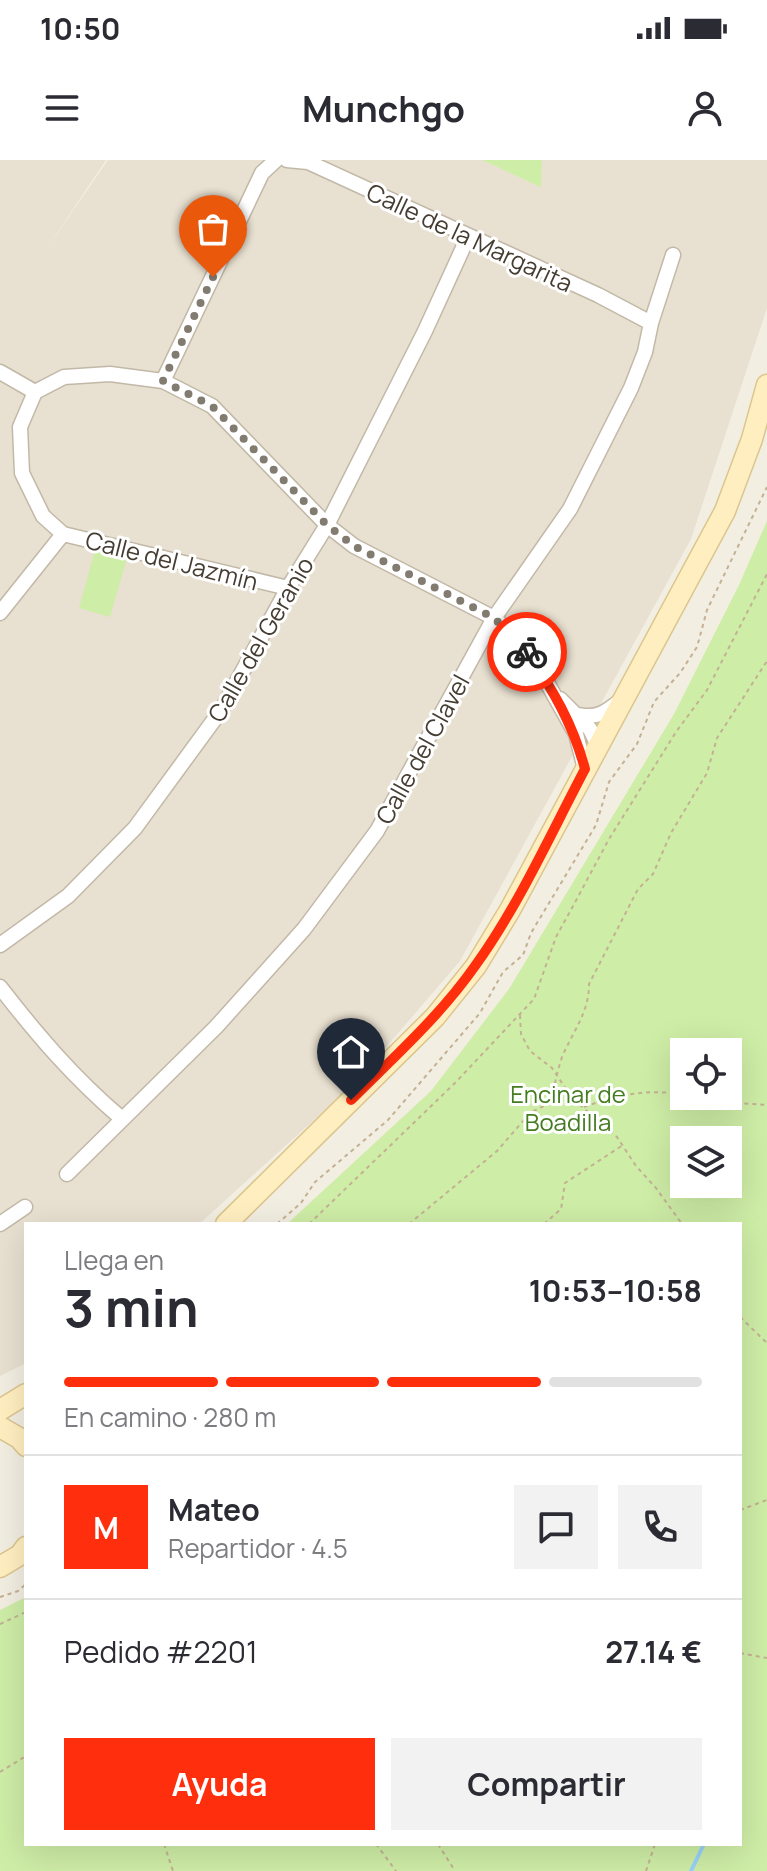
<!DOCTYPE html>
<html lang="es">
<head>
<meta charset="utf-8">
<style>
	:root { --surface:#fff; --page:#f2f2f3; --text:#2b2b33; --muted:#7c7c81; --line:#e1e1e2; --accent:#ff2e0d }
	body { margin:0; font-family:Manrope,sans-serif; background:var(--page); color:var(--text); height:100vh; display:flex; flex-direction:column; font-size:30px; white-space:nowrap }
	* { box-sizing:border-box; margin:0 }
	p { font-size:26px; color:var(--muted) }
	.icon { flex:none; width:44px; height:44px; fill:none; stroke:currentColor; stroke-width:2; stroke-linecap:round; stroke-linejoin:round }
	.map { position:relative; flex:1; overflow:hidden }
	.side { position:absolute; left:24px; top:1062px; width:718px; height:624px; display:flex; flex-direction:column; background:var(--surface); border-radius:0px; box-shadow:0 8px 32px #0002 }
	.side>* { flex:none }
	.buttons { position:absolute; left:670px; top:878px; display:grid; gap:16px }
	.buttons a { display:grid; place-items:center; width:72px; height:72px; border-radius:0px; background:var(--surface); box-shadow:0 8px 32px #0002; font-size:40px }
	.pin { position:absolute; display:grid; place-items:center; width:68px; height:68px; color:#fff; margin:-82px -34px; border-radius:50% 50% 50% 0; rotate:-45deg; box-shadow:0 0 8px #0007 }
	.pin .icon { rotate:45deg }
	.courier { position:absolute; display:grid; place-items:center; width:80px; height:80px; margin:-40px; border:6px solid #ff2e0d; border-radius:50%; background:#fff; color:#222; box-shadow:0 2px 10px #0007 }
	.overview em { font-style:normal; font-weight:700 }
	.overview div { display:flex; flex-direction:column-reverse }
	.overview { display:flex; align-items:center; justify-content:space-between; height:136px; padding:0 40px }
	h1 { font-size:52px; font-weight:700; line-height:60px }
	.bar { display:grid; grid-template-columns:repeat(4,1fr); gap:12px 8px; align-content:center; height:96px; padding:0 40px }
	.bar i { height:10px; border-radius:6px; background:var(--line) }
	.bar .current { background:var(--accent) }
	.bar p { grid-column:span 4 }
	.line { display:flex; align-items:center; gap:20px; padding:0 40px; border-top:2px solid var(--line) }
	.line div { flex:1 }
	.round { display:grid; place-items:center; flex:none; width:84px; height:84px; border-radius:0px; background:var(--page) }
	.button { display:flex; gap:16px; margin-top:auto; padding:16px 40px }
	.button a { flex:1; height:92px; border-radius:0px; background:var(--accent); color:#fff; font-size:32px; font-weight:700; line-height:92px; text-align:center }
	.button a+a { background:var(--page); color:var(--text) }
	.status { display:flex; justify-content:space-between; align-items:center; height:56px; padding:0 40px; background:var(--surface); direction:ltr }
	.status svg { height:22px; fill:currentColor }
	header { display:flex; justify-content:space-between; align-items:center; height:104px; padding:0 40px; background:var(--surface); font-size:36px; font-weight:700 }
	.map>svg:first-child { display:block }
	.residential { fill:#e8e0d0 }
	.green { fill:#ceeda6; fill-rule:evenodd }
	.lines { fill:none; stroke-linecap:round; stroke-linejoin:round }
	.stream { stroke:#97d1f8; stroke-width:4 }
	.street-casing { stroke:#c2b8a7; stroke-width:17 }
	.secondary-casing { stroke:#dbc68e; stroke-width:23 }
	.path { stroke:#c3b194; stroke-width:2; stroke-dasharray:4 4; stroke-linecap:butt }
	.street { stroke:#fff; stroke-width:14 }
	.secondary { stroke:#ffefc0; stroke-width:20 }
	.done { stroke:#827b70; stroke-width:8; stroke-dasharray:0 14.4 }
	.route { stroke:#ff2e0d; stroke-width:10 }
	.labels { text-anchor:middle; dominant-baseline:central; stroke-width:6; stroke-linejoin:round; paint-order:stroke }
	.street-label { font-size:24px; fill:#453d32; stroke:#fff }
	.park-label { font-size:24px; fill:#447c20; stroke:#fff }
</style>
</head>
<body>
<div class="status"><b>10:50</b><svg viewBox="0 0 49 12"><path d="M0 12V9h3v3zM5 12V6h3v6zM10 12V3h3v9zM15 12V0h3v12zM26 1h20v11H26zM47 4h2v5h-2z"/></svg></div>
<header><svg class="icon" aria-label="menu" viewBox="0 0 24 24"><path d="M4 6h16M4 12h16M4 18h16"/></svg>Munchgo<svg class="icon" aria-label="person" viewBox="0 0 24 24"><circle cx="12" cy="8" r="4"/><path d="M4 21q1-7 8-7t8 7"/></svg></header>
<div class="map">
<svg width="767" height="1711" viewBox="0 0 767 1711">
	<rect width="100%" height="100%" fill="#f3eee2"/>
	<path class="residential" d="M0,0H106L43,94L108,0H482L540,27L542,0H767V148L691,379L460,801L357,921L199,1064H26V1203L0,1216Z"/>
	<path class="green" d="M482,0H542L541,27H540Z
		M767,361V1711H0V1450L26,1437V1684H740V1064H287L431,931L509,829L674,554L739,425ZM728,892V936H684V892ZM728,980V1024H684V980Z
		M95,390L127,398L110,457L79,448Z"/>
	<g class="lines">
		<path class="stream" d="M691,1711L704,1684"/>
		<g class="street-casing">
			<path id="street" d="M287,0L308,2L598,135L651,163
				M0,212L35,232L20,267L22,313L43,356L63,374L288,428
				M163,221L262,13L276,0
				M35,232L64,217L110,214L163,221L212,246L327,365L354,386L494,458L520,482L545,519L576,574L585,609
				M0,453L63,374
				M560,539L590,569L599,588
				M579,555C597,559 606,552 620,541
				M0,785L68,736L135,668L222,549L288,428L327,365L425,171L468,77
				M0,827C38,876 74,918 121,958
				M67,1014L216,867L304,769L377,671L494,458L570,349L631,228L645,192L651,163L673,95
				M0,1064L25,1047"/>
		</g>
		<g class="secondary-casing">
			<path id="secondary" d="M226,1064L435,857L476,806L510,750L725,351L752,279L767,225
				M0,1250L26,1234
				M0,1267L19,1278L26,1286
				M0,1407L20,1395L26,1387"/>
		</g>
		<path class="path" d="M520,855L521,874L530,891L552,908L572,938L617,977L636,1006L656,1028L682,1064
			M689,936L718,942L767,945
			M584,947C618,935 647,928 684,935
			M277,1064L301,1043L315,1022L388,960L480,853L503,812L523,795L531,773L596,665L609,622L637,584L654,542L680,513L697,487L707,450L767,327
			M309,1064L455,923L534,839L556,777L573,746L609,679L676,572L707,530L767,414
			M409,1064L497,991L530,953L552,942C554,926 557,912 562,897C573,871 589,853 589,824L638,729L653,714L671,673L707,613L717,578L767,501
			M544,1064L561,1049L565,1023L623,985
			M740,1157L767,1183
			M740,1350L767,1340
			M0,1437L18,1431L26,1424
			M0,1464L26,1452
			M740,1493L767,1498
			M0,1612L26,1596
			M164,1684L173,1711
			M376,1684L396,1711
			M438,1684L455,1711
			M646,1711L655,1684"/>
		<use href="#street" class="street"/>
		<use href="#secondary" class="secondary"/>
	</g>
	<g class="lines">
		<path class="done" d="M213,117L163,221L212,246L327,365L354,386L494,458L527,492"/>
		<path class="route" d="M351,940C394,897 440,856 475,806C519,745 550,675 585,609C573,564 553,530 527,492"/>
	</g>
	<g class="labels">
		<g class="street-label">
			<text transform="translate(470 77) rotate(25)">Calle de la Margarita</text>
			<text transform="translate(172 400) rotate(14)">Calle del Jazmín</text>
			<text transform="translate(260 479) rotate(-60)">Calle del Geranio</text>
			<text transform="translate(422 589) rotate(-61)">Calle del Clavel</text>
		</g>
		<g class="park-label">
			<text x="568" y="933">Encinar de<tspan x="568" dy="28">Boadilla</tspan></text>
		</g>
	</g>
</svg>
<div class="buttons">
<a><svg class="icon" aria-label="locate" viewBox="0 0 24 24"><circle cx="12" cy="12" r="6"/><path d="M12 2v4M12 18v4M2 12h4M18 12h4"/></svg></a>
<a><svg class="icon" aria-label="layers" viewBox="0 0 24 24"><path d="M12 4l9 5-9 5-9-5zM3 14l9 5 9-5"/></svg></a>
</div>
<div class="pin" style="left:213px;top:117px;background:#ea580c"><svg class="icon" aria-label="bag" viewBox="0 0 24 24"><path d="M5 8h14l-1 12H6zM9 8a3 3 0 0 1 6 0"/></svg></div>
<div class="pin" style="left:351px;top:940px;background:#1f2937"><svg class="icon" aria-label="home" viewBox="0 0 24 24"><path d="M3 11l9-7 9 7M6 9v11h12V9"/></svg></div>
<div class="courier" style="left:527px;top:492px"><svg class="icon" aria-label="bike" viewBox="0 0 24 24"><circle cx="6" cy="16" r="4"/><circle cx="18" cy="16" r="4"/><path d="M6 16l4-8h5l3 8M10 8l3 8H6M13 5h3"/></svg></div>
<section class="side">
<div class="overview"><div><h1>3 min</h1><p>Llega en</p></div><em>10:53–10:58</em></div>
<div class="bar"><i class="current"></i><i class="current"></i><i class="current"></i><i></i><p>En camino · 280 m</p></div>
<div class="line" style="height:144px"><b class="round" style="background:var(--accent);color:#fff">M</b><div><b>Mateo</b><p>Repartidor · 4.5</p></div><a class="round"><svg class="icon" aria-label="chat" viewBox="0 0 24 24"><path d="M4 5h16v11H9l-5 4z"/></svg></a><a class="round"><svg class="icon" aria-label="phone" viewBox="0 0 24 24"><path d="M5 4h4l2 5-3 2q2 4 5 5l2-3 5 2v4C11 20 4 13 5 4z"/></svg></a></div>
<div class="line" style="height:104px"><div>Pedido #2201</div><b>27.14 €</b></div>
<div class="button"><a>Ayuda</a><a>Compartir</a></div>
</section>
</div>
</body>
</html>
